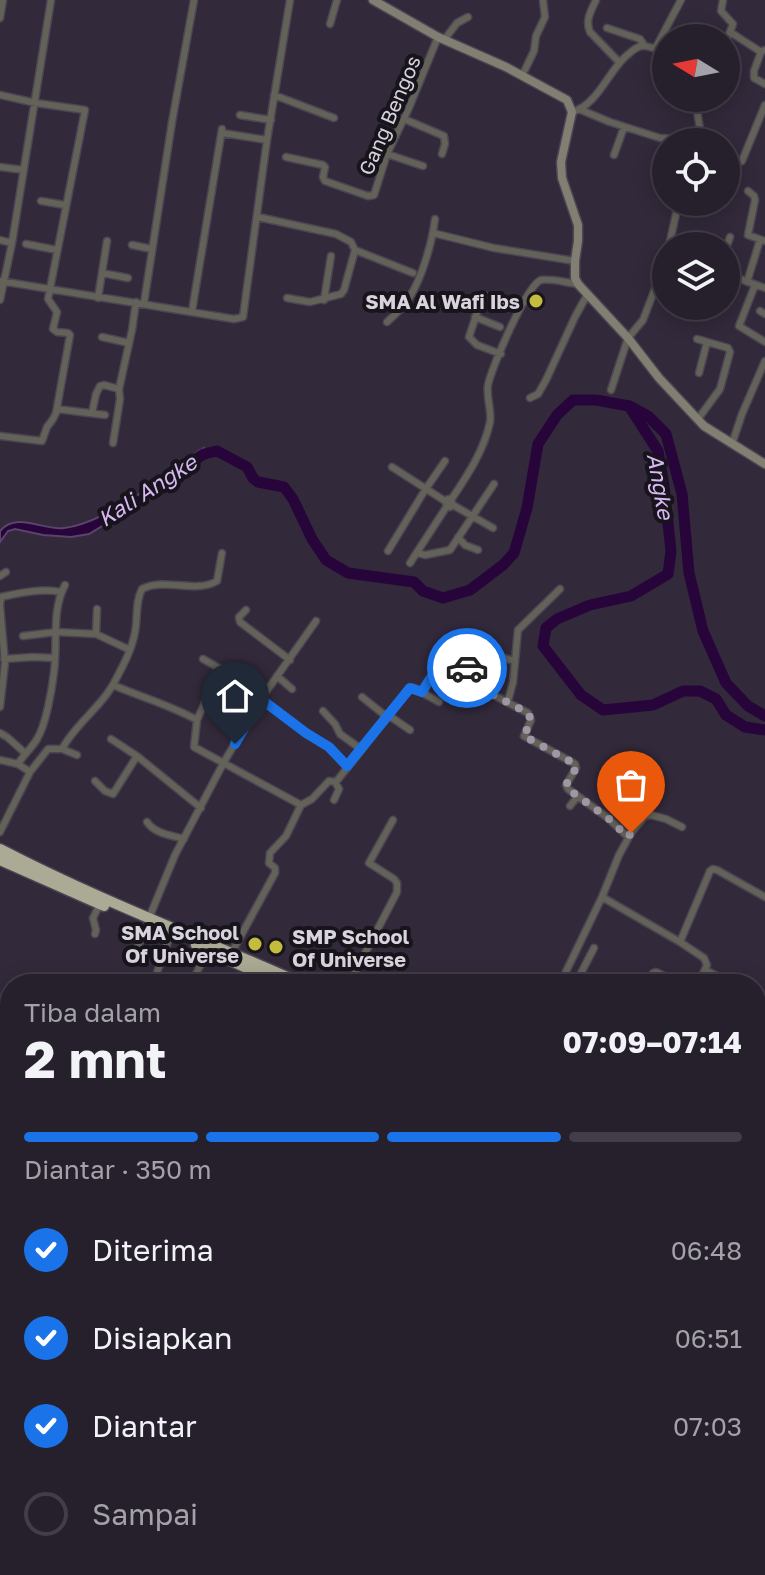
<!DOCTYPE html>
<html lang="id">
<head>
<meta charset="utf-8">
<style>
	:root { --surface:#261f2c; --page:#322c38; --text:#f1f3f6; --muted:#a4a2a9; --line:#423d48; --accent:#1a73e8 }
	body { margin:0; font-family:"Golos Text",sans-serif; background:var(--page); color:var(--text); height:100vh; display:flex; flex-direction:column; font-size:30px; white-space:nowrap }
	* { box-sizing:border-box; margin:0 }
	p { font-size:26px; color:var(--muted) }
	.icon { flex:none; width:44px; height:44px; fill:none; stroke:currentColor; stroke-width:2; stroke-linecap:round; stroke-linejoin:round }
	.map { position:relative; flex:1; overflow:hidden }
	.details { position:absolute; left:0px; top:974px; width:766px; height:602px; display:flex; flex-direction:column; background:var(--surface); border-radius:32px 32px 0 0; box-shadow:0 4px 20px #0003,0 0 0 2px var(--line) }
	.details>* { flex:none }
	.needle { width:52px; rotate:280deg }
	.controls { position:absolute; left:652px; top:24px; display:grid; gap:16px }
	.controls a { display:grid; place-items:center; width:88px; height:88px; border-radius:50%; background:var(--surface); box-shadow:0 4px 20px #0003,0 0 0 2px var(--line); font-size:40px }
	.pin { position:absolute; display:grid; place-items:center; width:68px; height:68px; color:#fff; margin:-82px -34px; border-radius:50% 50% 50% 0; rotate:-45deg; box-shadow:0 0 8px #0007 }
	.pin .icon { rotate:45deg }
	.courier { position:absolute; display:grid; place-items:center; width:80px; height:80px; margin:-40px; border:6px solid #1a73e8; border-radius:50%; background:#fff; color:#222; box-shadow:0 2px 10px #0007 }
	.head em { font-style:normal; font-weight:700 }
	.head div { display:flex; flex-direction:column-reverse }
	.head { display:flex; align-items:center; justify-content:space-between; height:136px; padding:0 24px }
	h1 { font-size:52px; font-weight:700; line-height:60px }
	.bar { display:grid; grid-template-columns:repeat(4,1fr); gap:12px 8px; align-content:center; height:96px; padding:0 24px }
	.bar i { height:10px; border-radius:6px; background:var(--line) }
	.bar .selected { background:var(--accent) }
	.bar p { grid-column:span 4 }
	ol { padding:0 24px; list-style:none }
	li { display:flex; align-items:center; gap:24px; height:88px }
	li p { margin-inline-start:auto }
	li .icon { padding:8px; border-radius:50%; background:var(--accent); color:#fff; stroke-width:4 }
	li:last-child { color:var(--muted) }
	li i { width:44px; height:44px; border:4px solid var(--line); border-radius:50% }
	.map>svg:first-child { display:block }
	.water { fill:#27053b; stroke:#5c436c; stroke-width:2 }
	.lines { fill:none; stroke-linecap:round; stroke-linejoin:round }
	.river { stroke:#27053b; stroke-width:11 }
	.street-casing { stroke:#4d4454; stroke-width:9 }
	.secondary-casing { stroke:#4d4454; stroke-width:11 }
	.highway-casing { stroke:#4d4454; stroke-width:13 }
	.street { stroke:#626259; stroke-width:6 }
	.secondary { stroke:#807f71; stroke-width:8 }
	.highway { stroke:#abaa94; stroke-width:10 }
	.done { stroke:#9e98a4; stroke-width:8; stroke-dasharray:0 14.4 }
	.route { stroke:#1a73e8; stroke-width:10 }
	.poi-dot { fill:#c4bc3e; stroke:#18141b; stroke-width:3 }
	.labels { text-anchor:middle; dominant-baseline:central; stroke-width:8; stroke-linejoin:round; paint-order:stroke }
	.street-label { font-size:20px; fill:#d8d3dd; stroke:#18141b }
	.poi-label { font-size:20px; font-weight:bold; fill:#d8d3dd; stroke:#18141b; text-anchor:end }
	.water-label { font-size:22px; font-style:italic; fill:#d7b7f4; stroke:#18141b }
</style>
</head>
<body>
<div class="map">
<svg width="765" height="1575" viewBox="0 0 765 1575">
	<rect width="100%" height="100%" fill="#32293a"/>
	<path class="water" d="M204,448L208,456L198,462L190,473L89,534L71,537L43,535L15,529L8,531L0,542V531C17,511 43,531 64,528C99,524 146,490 174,470C184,462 193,454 204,448Z"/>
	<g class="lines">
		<path class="river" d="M630,406L648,416L666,434L682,494L689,573L703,631L726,683L748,706L765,716
			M196,459L204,454L217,451L247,467L253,478L258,482L284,487L293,499L312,539L326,560L348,573L414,582L423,591L443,598L470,590L503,565L514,553L527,508L538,444L557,415L573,400H596L629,406L658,451L664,486L671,551L668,574L631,596L590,605L557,619L546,628L543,646L581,695L603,710L653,705L683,691H700L716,699L726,715L745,727L765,730"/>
		<g class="street-casing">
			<path id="street" d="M596,0C591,11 585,20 590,32L619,62
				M723,0L721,11L733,24L726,42
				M0,18L3,0
				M330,24L337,0
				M607,28L640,39L644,45
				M730,32L761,52L765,50
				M444,40L457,23L468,17
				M655,49L681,0
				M761,52L754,71V78L765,84
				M522,76L534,51L536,36L545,17L543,0
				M0,95L36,103L85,110L48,299L57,312L53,329L57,332L68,333L70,335L56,413L53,419L47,427L42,441L0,436
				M274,95L334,118
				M695,98L702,142
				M581,110L610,122L660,138L702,140
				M572,112C597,105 607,74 625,57C630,53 634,48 641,46C649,45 659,50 666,53
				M240,115L271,120
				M404,119L444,136L445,144L442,154
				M222,133L267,140
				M387,154L423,166
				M614,155L624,127
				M286,157L323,165L325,167L323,177L325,181L368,196L374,195L387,154L408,110L438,37
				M726,161L736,164L742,161L765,105
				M0,167L24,170
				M748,191L754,196L755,200L748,235L765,241
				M41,201L65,205
				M258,217L336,234L351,242L355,250L344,290L341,294L310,302L287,298
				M433,233L494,248L575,261
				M0,240L12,243
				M26,244L57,250
				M132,245L152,249
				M669,246L676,214L681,202
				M726,248L730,237
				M355,250L413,273
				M102,273L128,278
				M726,274L765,288
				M0,281L234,319L243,317L267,140L290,0
				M747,282L760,240
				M755,285L739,326L765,342
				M98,298L107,241
				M0,300L12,243L51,0
				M324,300L331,256
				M144,303L172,122L194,0
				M192,311L222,129
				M760,311L765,314
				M475,317L500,327
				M387,322C395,315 403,308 409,298C422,278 432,243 435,219
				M102,337L129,343
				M697,339L728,348L730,352L720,389L698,419
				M501,354L477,345L469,337L482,298L487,296L520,308
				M699,373L707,342
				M119,389L132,330L136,302
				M611,390L628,338L643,320L666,260
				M530,398L538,394L546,380L575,317L587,295
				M57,409L105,415
				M92,413L96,394L100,386L104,385L119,389L120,399L113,443
				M732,444L742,414L765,361
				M392,467L445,501
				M451,500C467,476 484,451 490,422C492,410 486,398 488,385C491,369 527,284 541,280C551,278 567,283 578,284
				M453,505L450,507L447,506L445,501L448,499L451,500L453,505L493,528
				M458,537L465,545L478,550
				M388,551L425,490L445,461
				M417,553L425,555L450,550L494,484
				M410,563L447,506
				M0,576L6,572
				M0,605L1,597C20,593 42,588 61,592
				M0,606L5,663L0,707
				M246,610L239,617L240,622L290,660
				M96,634L97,609
				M23,636L56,632L96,634L130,650
				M4,659L33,657L54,658
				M203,659L265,694
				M470,668L479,652C487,651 504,659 515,661
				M220,669L197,720L194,747L301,805
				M277,676L292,689
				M113,685C141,697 170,705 197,720
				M422,692C426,685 430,675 436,671C451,661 474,667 484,679L481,686L482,689L528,713L531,720L524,736L575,764L576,768L566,785L568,789L608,818L628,837
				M362,697L387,717
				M261,699L306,733L329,747L347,766
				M508,701L513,682L518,630L560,589
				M323,711L335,724L340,734L361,749
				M388,715L410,730
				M0,733L7,737L25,753
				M111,739L137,756L201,808
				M62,749L77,755
				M0,760L18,764L30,772L0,832
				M18,764C24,754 32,748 37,739C46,725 52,689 54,672C58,644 51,611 65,585
				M30,772L48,749H62C76,723 103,706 116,679C124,664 132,649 135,632C138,617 135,602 142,589C165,577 195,594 217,581L222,553
				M95,781L105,791L113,794L137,756
				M334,800L339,789L335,782
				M570,806L577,797
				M147,822C155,834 171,835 184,839
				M602,897L680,942L704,958L707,965L698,984
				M149,918L175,855L224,762L261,699L316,621
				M95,934L96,930L93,918L100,904
				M680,942L710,871L713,869L717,870L765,897
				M232,952L275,873V868L269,863L270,853L286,836L301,805L312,799L329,781L336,782L410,688H414L439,702
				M132,959L148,924
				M705,970L734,984
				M153,984L171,933
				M191,984L208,950
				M349,984L397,892V883L394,879L369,863L393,820
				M560,984L602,897L619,855L631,833L645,816L651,815L666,819L682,827
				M587,984L580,975L594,948
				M647,984L653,973L656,972L682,984
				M0,1178L10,1182
				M0,1290L7,1293
				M0,1313L10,1317
				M756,1323L765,1326
				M0,1356L10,1340
				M757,1406L765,1382
				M0,1453L10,1459
				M2,1507L10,1509
				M0,1541L10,1546
				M46,1566L63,1575
				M186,1566L209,1575
				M252,1566L253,1575
				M477,1566L495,1575
				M0,1571L10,1552
				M377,1575L382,1566
				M468,1575L472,1566
				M764,1575L765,1560"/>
		</g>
		<g class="secondary-casing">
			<path id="secondary" d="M373,0L438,37L506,67L567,100L572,112L561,162L562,178L578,225V241L575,261V278L578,284L628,338L659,378L704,426L765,464"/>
		</g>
		<g class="highway-casing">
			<path id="highway" d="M0,849C98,900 202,939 303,984
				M0,860L104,906
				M196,945L282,984
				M756,1186L765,1190"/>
		</g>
		<use href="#street" class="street"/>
		<use href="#secondary" class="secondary"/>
		<use href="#highway" class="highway"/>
	</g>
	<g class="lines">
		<path class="done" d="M467,668L483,677L482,689L528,713L531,720L524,736L575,764L576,768L566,785L568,789L608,818L628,837L631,833"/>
		<path class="route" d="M235,744L261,699L306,733L329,747L347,766L410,688L422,692C435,670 439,664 467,668"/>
	</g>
	<g class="poi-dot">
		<circle cx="536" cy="301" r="8"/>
		<circle cx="255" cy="944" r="8"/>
		<circle cx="276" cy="947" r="8"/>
	</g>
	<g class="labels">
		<g class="street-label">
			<text transform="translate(389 115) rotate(-67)">Gang Bengos</text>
		</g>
		<g class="poi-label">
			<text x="520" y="301">SMA Al Wafi Ibs</text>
			<text x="239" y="932">SMA School<tspan x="239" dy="23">Of Universe</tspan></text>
			<text x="292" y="936" text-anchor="start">SMP School<tspan x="292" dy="23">Of Universe</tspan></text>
		</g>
		<g class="water-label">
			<text transform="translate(661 486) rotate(80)">Angke</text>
			<text transform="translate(147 490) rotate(-33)">Kali Angke</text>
		</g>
	</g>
</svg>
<div class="controls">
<a><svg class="needle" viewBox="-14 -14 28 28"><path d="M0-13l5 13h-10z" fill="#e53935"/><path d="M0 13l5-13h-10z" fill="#a4a2a9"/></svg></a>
<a><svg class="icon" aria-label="locate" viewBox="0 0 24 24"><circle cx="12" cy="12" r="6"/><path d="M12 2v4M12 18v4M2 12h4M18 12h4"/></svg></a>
<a><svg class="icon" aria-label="layers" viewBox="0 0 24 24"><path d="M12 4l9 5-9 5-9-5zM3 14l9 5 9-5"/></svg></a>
</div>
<div class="pin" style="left:631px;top:833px;background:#ea580c"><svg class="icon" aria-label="bag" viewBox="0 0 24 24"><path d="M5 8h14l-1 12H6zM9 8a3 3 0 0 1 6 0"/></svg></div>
<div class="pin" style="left:235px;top:744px;background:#1f2937"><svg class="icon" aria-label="home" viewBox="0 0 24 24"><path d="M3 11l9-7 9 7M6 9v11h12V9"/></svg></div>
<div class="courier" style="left:467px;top:668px"><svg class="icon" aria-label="car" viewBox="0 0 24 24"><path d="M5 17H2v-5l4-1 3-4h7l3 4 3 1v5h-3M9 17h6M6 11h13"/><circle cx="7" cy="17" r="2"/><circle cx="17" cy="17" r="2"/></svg></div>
<section class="details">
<div class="head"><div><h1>2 mnt</h1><p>Tiba dalam</p></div><em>07:09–07:14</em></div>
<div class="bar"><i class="selected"></i><i class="selected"></i><i class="selected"></i><i></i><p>Diantar · 350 m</p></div>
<ol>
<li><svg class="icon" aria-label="check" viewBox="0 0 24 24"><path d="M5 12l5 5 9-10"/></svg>Diterima<p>06:48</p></li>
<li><svg class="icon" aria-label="check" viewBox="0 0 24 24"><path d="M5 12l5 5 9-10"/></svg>Disiapkan<p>06:51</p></li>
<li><svg class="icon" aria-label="check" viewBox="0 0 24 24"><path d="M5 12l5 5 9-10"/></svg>Diantar<p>07:03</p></li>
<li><i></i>Sampai</li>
</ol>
</section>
</div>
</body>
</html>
